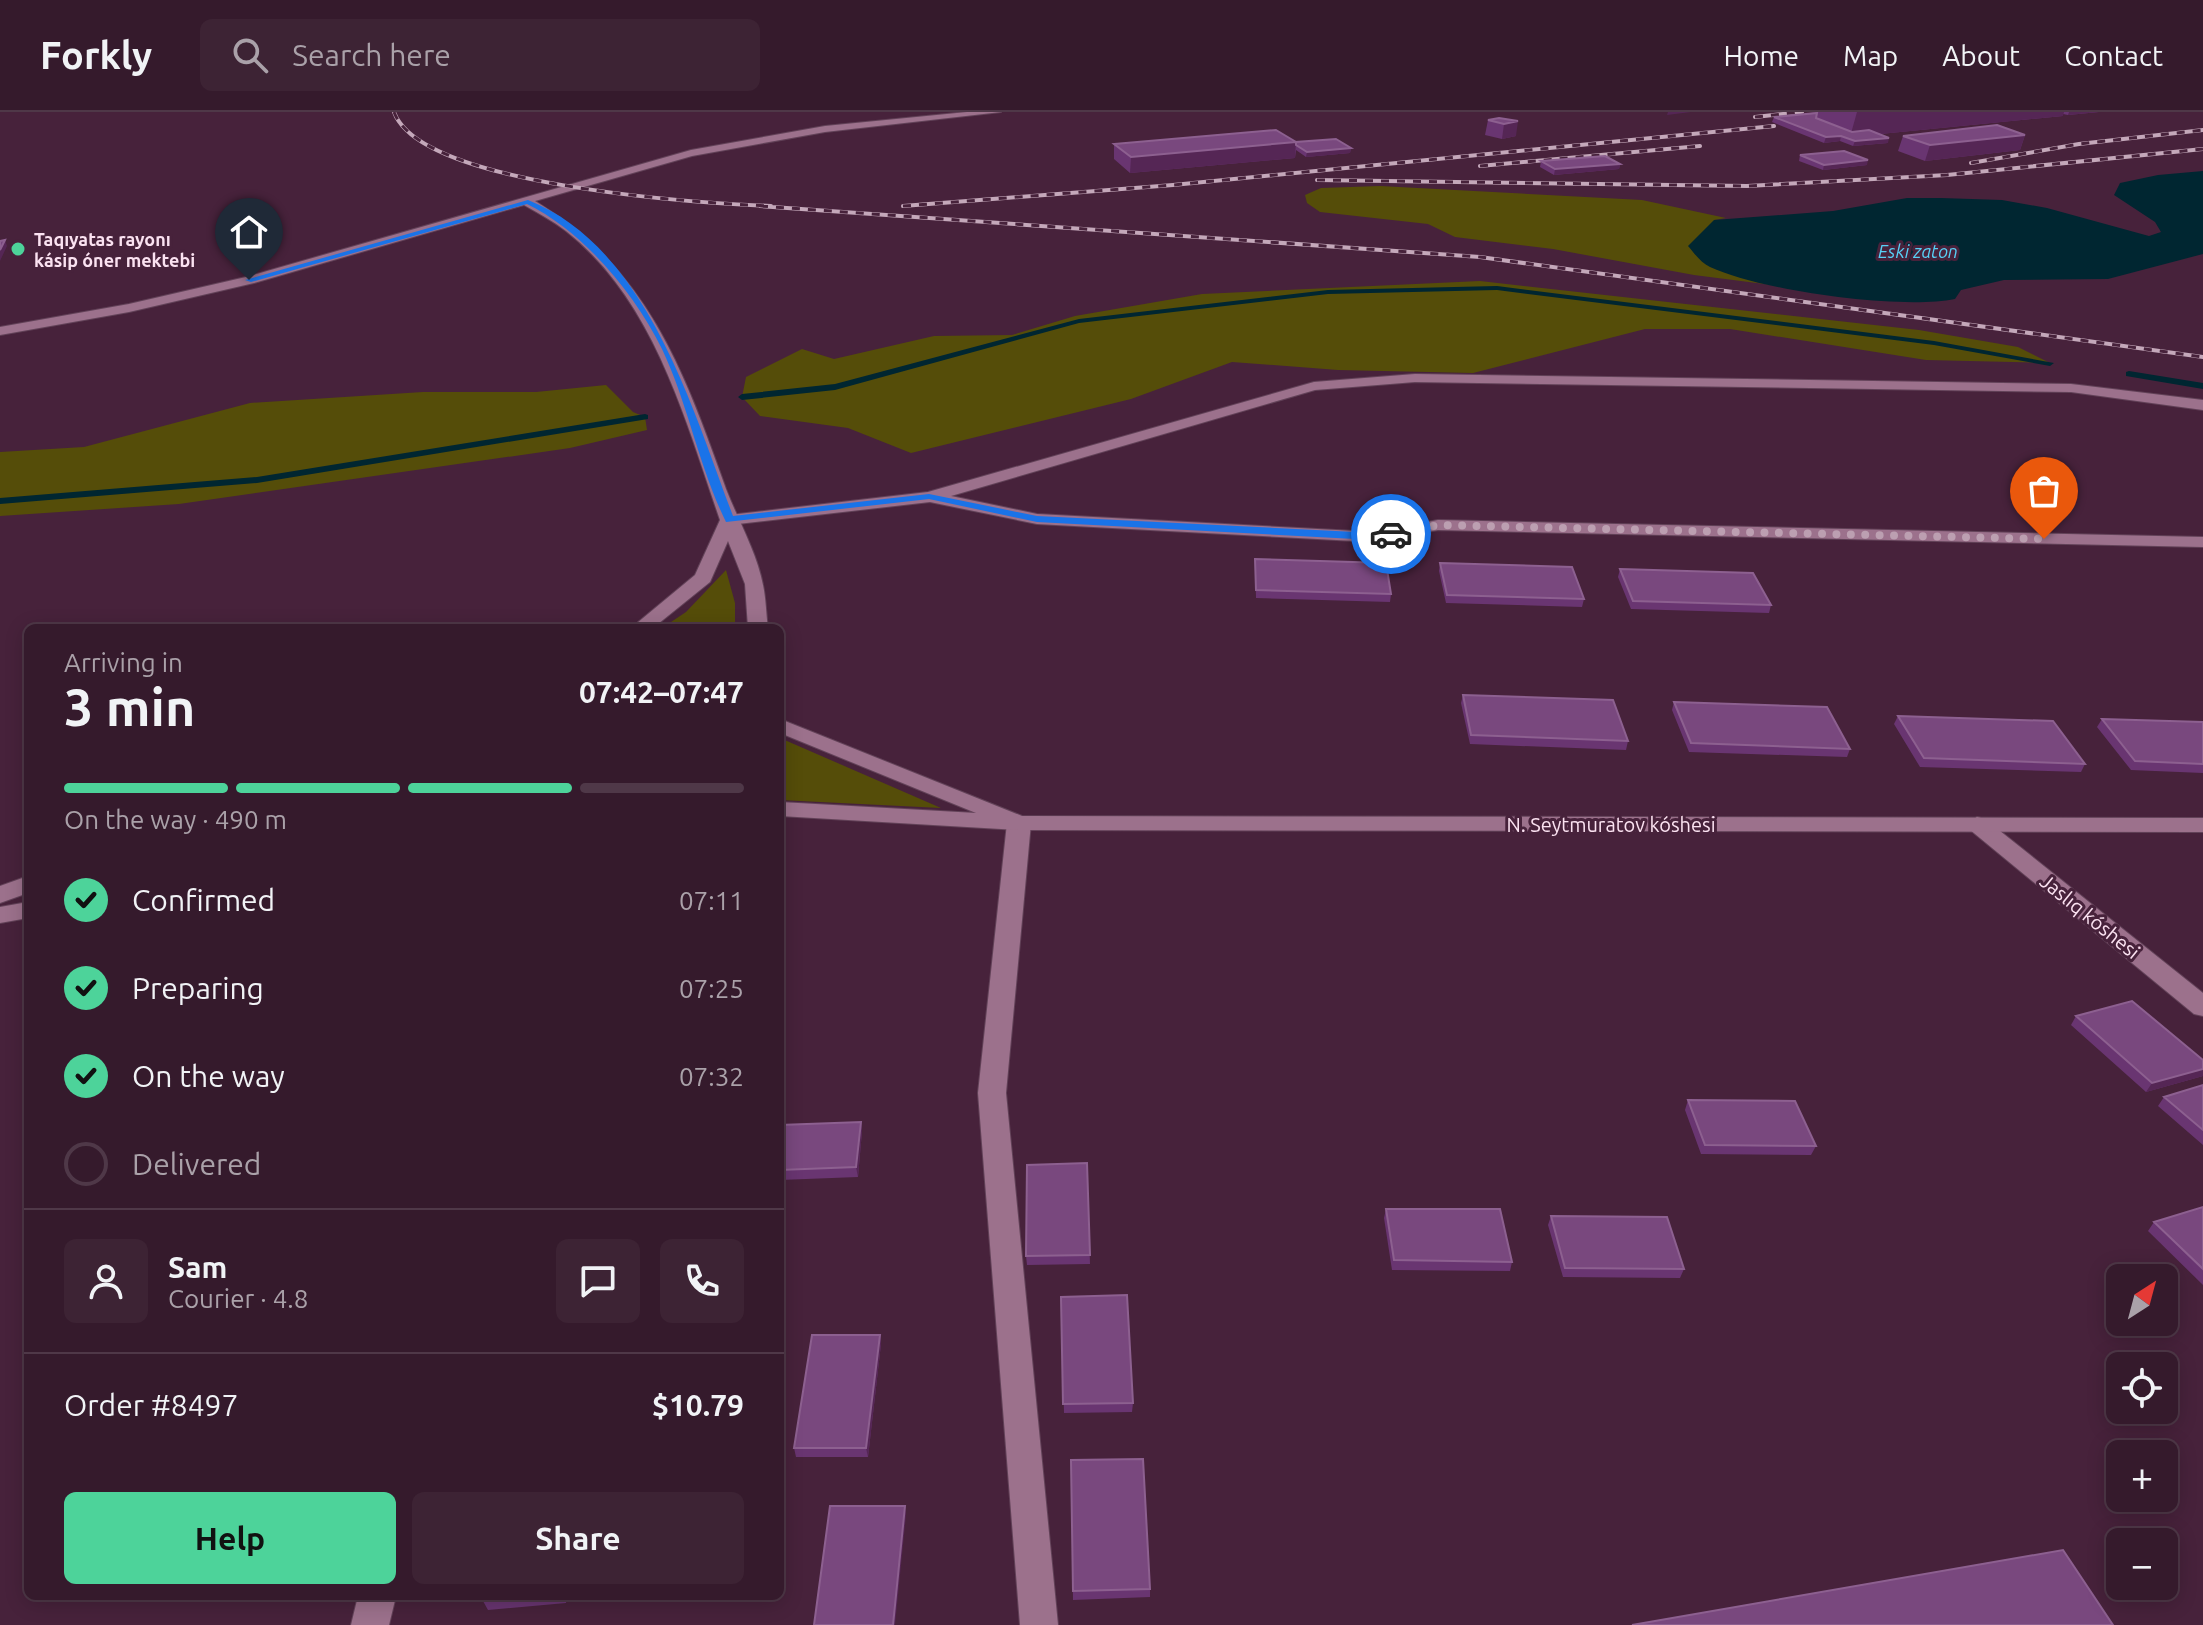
<!DOCTYPE html>
<html lang="en">
<head>
<meta charset="utf-8">
<style>
	:root { --surface:#351a2c; --page:#3d2334; --text:#f1f3f6; --muted:#aaa1a9; --line:#4f3848; --accent:#4dd39a }
	body { margin:0; font-family:Ubuntu,sans-serif; background:var(--page); color:var(--text); height:100vh; display:flex; flex-direction:column; font-size:30px; white-space:nowrap }
	* { box-sizing:border-box; margin:0 }
	p { font-size:26px; color:var(--muted) }
	.icon { flex:none; width:44px; height:44px; fill:none; stroke:currentColor; stroke-width:2; stroke-linecap:round; stroke-linejoin:round }
	.map { position:relative; flex:1; overflow:hidden }
	.side { position:absolute; left:24px; top:512px; width:760px; height:976px; display:flex; flex-direction:column; background:var(--surface); border-radius:12px; box-shadow:0 4px 20px #0003,0 0 0 2px var(--line) }
	.side>* { flex:none }
	.needle { width:52px; rotate:36deg }
	.tools { position:absolute; left:2106px; top:1152px; display:grid; gap:16px }
	.tools a { display:grid; place-items:center; width:72px; height:72px; border-radius:12px; background:var(--surface); box-shadow:0 4px 20px #0003,0 0 0 2px var(--line); font-size:40px }
	.pin { position:absolute; display:grid; place-items:center; width:68px; height:68px; color:#fff; margin:-82px -34px; border-radius:50% 50% 50% 0; rotate:-45deg; box-shadow:0 0 8px #0007 }
	.pin .icon { rotate:45deg }
	.courier { position:absolute; display:grid; place-items:center; width:80px; height:80px; margin:-40px; border:6px solid #1a73e8; border-radius:50%; background:#fff; color:#222; box-shadow:0 2px 10px #0007 }
	.head em { font-style:normal; font-weight:600 }
	.head div { display:flex; flex-direction:column-reverse }
	.head { display:flex; align-items:center; justify-content:space-between; height:136px; padding:0 40px }
	h1 { font-size:52px; font-weight:600; line-height:60px }
	.bar { display:grid; grid-template-columns:repeat(4,1fr); gap:12px 8px; align-content:center; height:96px; padding:0 40px }
	.bar i { height:10px; border-radius:6px; background:var(--line) }
	.bar .current { background:var(--accent) }
	.bar p { grid-column:span 4 }
	.line { display:flex; align-items:center; gap:20px; padding:0 40px; border-top:2px solid var(--line) }
	.line div { flex:1 }
	.round { display:grid; place-items:center; flex:none; width:84px; height:84px; border-radius:12px; background:var(--page) }
	ol { padding:0 40px; list-style:none }
	li { display:flex; align-items:center; gap:24px; height:88px }
	li p { margin-inline-start:auto }
	li .icon { padding:8px; border-radius:50%; background:var(--accent); color:#111; stroke-width:4 }
	li:last-child { color:var(--muted) }
	li i { width:44px; height:44px; border:4px solid var(--line); border-radius:50% }
	.cta { display:flex; gap:16px; margin-top:auto; padding:16px 40px }
	.cta a { flex:1; height:92px; border-radius:12px; background:var(--accent); color:#111; font-size:32px; font-weight:600; line-height:92px; text-align:center }
	.cta a+a { background:var(--page); color:var(--text) }
	header { display:flex; align-items:center; gap:48px; box-sizing:border-box; height:112px; padding:0 40px; background:var(--surface); border-bottom:2px solid var(--line) }
	header strong { font-size:38px }
	nav { display:flex; gap:44px; margin-inline-start:auto; font-size:28px }
	.search { width:560px; height:72px; background:var(--page); display:flex; align-items:center; gap:20px; box-sizing:border-box; padding:0 28px; border-radius:12px; color:var(--muted); font-size:30px }
	.map>svg:first-child { display:block }
	.green { fill:#554d09 }
	.water { fill:#002631 }
	.lines { fill:none; stroke-linecap:round; stroke-linejoin:round }
	.stream { fill:#002631; fill-rule:evenodd }
	.minor-casing { stroke:#624258; stroke-width:2 }
	.tertiary-casing { stroke:#624258; stroke-width:2 }
	.minor { fill:#9c718c; fill-rule:evenodd }
	.tertiary { fill:#9c718c; fill-rule:evenodd }
	.rail-casing { stroke:#c4a8ba; stroke-width:4 }
	.rail { stroke:#47223b; stroke-width:3; stroke-dasharray:8; stroke-linecap:butt }
	.wall { fill:#693571 }
	.shaded-wall { fill:#552655 }
	.building { fill:#79487e; stroke:#8d6090; stroke-width:2 }
	.route { fill:#1a73e8 }
	.done { stroke:#bc9fb1; stroke-width:8; stroke-dasharray:0 14.4 }
	.poi-dot { fill:#4dd39a; stroke:#47223b; stroke-width:3 }
	.labels { text-anchor:middle; dominant-baseline:central; stroke-width:6; stroke-linejoin:round; paint-order:stroke }
	.far-poi-label { font-size:18px; font-weight:bold; fill:#fbe2f1; stroke:#47223b; text-anchor:start }
	.far-water-label { font-size:18px; font-style:italic; fill:#57d0f5; stroke:#47223b }
	.street-label { font-size:20px; fill:#fbe2f1; stroke:#47223b }
</style>
</head>
<body>
<header>
<strong>Forkly</strong>
<div class="search"><svg class="icon" aria-label="search" viewBox="0 0 24 24"><circle cx="10" cy="10" r="6"/><path d="M15 15l6 6"/></svg>Search here</div>
<nav><a>Home</a><a>Map</a><a>About</a><a>Contact</a></nav>
</header>
<div class="map">
<svg width="2203" height="1513" viewBox="0 0 2203 1513">
	<rect width="100%" height="100%" fill="#47223b"/>
	<path class="green" d="M1380,74L1642,88L1726,106L1714,108L1755,170L1803,177L1694,163L1553,137L1455,125L1428,112L1320,100L1307,91L1305,83L1321,76Z
		M1480,169L1919,218L2018,235L2050,251L1926,248L1730,217H1645L1473,261L1338,258L1232,250L1131,287L911,341L848,316L760,304L742,285L746,265L802,237L834,247L934,224L1012,223L1075,204L1202,182Z
		M606,273L633,300L645,305L647,318L570,336L179,392L0,404V340L84,335L250,291L423,280H536Z
		M726,458L735,491V516H662L686,500Z
		M780,626L941,696L780,688Z"/>
	<path class="water" d="M2203,59V142L2108,167L2004,168L1961,178L1955,187C1900,198 1762,179 1710,155C1701,151 1694,141 1688,134L1714,108L1833,99L1907,86H1941L2002,88L2047,96L2149,124L2161,120L2155,110L2114,83L2120,71L2158,63Z"/>
	<g class="lines">
		<path class="stream" d="M1497,174L1934,229L2054,251L2050,254L1934,233L1497,178L1328,182L1079,211L835,278L742,288L738,285L742,282L835,272L1079,207L1328,178Z
			M2129,259L2203,271V277L2126,264V260Z
			M645,302L648,303V307L257,371L0,392V386L257,365Z"/>
		<g class="minor-casing">
			<path id="minor" d="M1415,262L2071,272L2203,288V298L2071,280L1415,270L1315,278L951,384L1037,402L1374,420L1438,408L2203,425V435L1438,418L1374,430L1037,412L930,390L729,413L720,408L729,403L928,380L1314,270Z
				M1019,704L1031,711L1006,981L1058,1513H1020L978,981L1007,711Z
				M1977,705L1985,707L2203,881V904L2194,902L1969,717L1965,712Z
				M358,1484H396L389,1513H351Z"/>
		</g>
		<g class="tertiary-casing">
			<path id="tertiary" d="M967,0H1001L825,20L692,44L535,89C649,159 683,257 726,377C738,408 757,441 763,473C766,487 766,502 768,516H748L745,472L728,429L710,470L653,516H631L695,463L720,408C685,307 654,188 566,119C553,109 538,101 524,93L254,171L129,200L0,223V215L129,192L246,165L691,38L825,14Z
				M780,607L1022,704L2203,706V720L1019,718L780,704V690L976,701L780,621Z
				M28,764V781L0,791V774Z
				M28,790V806L0,811V795Z"/>
		</g>
		<use href="#minor" class="minor"/>
		<use href="#tertiary" class="tertiary"/>
		<g class="rail-casing">
			<path id="rail" d="M394,0C421,74 698,91 771,94
				M1755,5L1802,0
				M1971,51L2079,32L2203,18
				M1480,54L1700,34
				M1317,68L1747,74L1947,63L2203,37
				M760,94L1480,145L2203,245
				M903,94L1173,73L1774,14"/>
		</g>
		<use href="#rail" class="rail"/>
	</g>
	<path class="wall" d="M1818,0H2099L2068,3L2063,2V4L1880,22L1888,31L1853,34L1840,29L1824,31L1772,10L1774,5Z
		M1499,6L1516,24L1502,27L1485,23L1488,8Z
		M2025,23L2020,38L1925,49L1898,39L1903,24Z
		M1296,30L1351,36L1350,41L1306,45L1296,38L1295,46L1130,61L1114,47V32Z
		M1800,43L1867,53L1823,58L1799,49Z
		M1541,49L1620,52L1619,57L1554,63L1540,55Z
		M1255,447L1391,482L1390,490L1256,486Z
		M1440,451L1584,487L1582,495L1446,491L1439,459Z
		M1620,457L1771,493L1769,501L1631,497L1618,465Z
		M1463,583L1628,629L1626,638L1470,632L1461,591Z
		M1674,590L1850,637L1847,645L1689,640L1672,598Z
		M1898,604L2085,652L2081,660L1920,655L1894,612Z
		M2102,607L2203,610V661L2131,658L2097,615Z
		M2076,904L2203,948V964L2146,980L2071,913Z
		M2203,973V1033L2158,994L2164,985Z
		M1688,988L1816,1034L1811,1043L1701,1042L1685,998Z
		M861,1010L862,1019L858,1065L780,1068V1013Z
		M1087,1051L1090,1152L1027,1153L1026,1144Z
		M2203,1095V1173L2148,1119L2154,1110Z
		M1386,1097L1512,1150L1510,1159L1392,1158L1384,1106Z
		M1551,1104L1684,1157L1680,1166L1563,1165L1548,1113Z
		M1061,1185L1133,1291L1132,1300L1064,1301Z
		M880,1223L881,1232L868,1345H796L794,1336Z
		M1071,1348L1150,1477V1485L1073,1488Z
		M484,1484H567L566,1491L488,1498L483,1489Z"/>
	<path class="shaded-wall" d="M1668,0H1691L1667,3Z
		M1857,0H2064L2063,4L1850,25Z
		M2069,0H2099L2068,3Z
		M1518,9L1516,24L1502,27L1504,12Z
		M2025,23L2020,38L1925,49L1930,33Z
		M1841,24L1840,29L1824,31L1826,25Z
		M1889,26L1888,31L1853,34L1855,29Z
		M1296,30L1295,46L1130,61L1131,45Z
		M1351,36L1350,41L1306,45L1307,40Z
		M1868,48L1867,53L1823,58L1824,53Z
		M1620,52L1619,57L1554,63L1555,57Z
		M5,128L7,134L0,149V138Z
		M2203,957V964L2146,980L2152,971Z
		M861,1010L862,1019L858,1065L856,1055Z
		M880,1223L881,1232L868,1345L866,1336Z
		M905,1394L906,1403L895,1513H893Z"/>
	<path class="building" d="M1817,1L1816,6L1852,20L1869,18L1889,26L1855,29L1841,24L1826,25L1774,5Z
		M1499,6L1518,9L1504,12L1488,8Z
		M1997,13L2025,23L1930,33L1903,24Z
		M1276,18L1296,30L1131,45L1114,32Z
		M1336,27L1351,36L1307,40L1296,33V30Z
		M1844,39L1868,48L1824,53L1800,43Z
		M1605,44L1620,52L1555,57L1541,49Z
		M5,128L0,138V129Z
		M1255,447L1386,451L1391,482L1256,478Z
		M1440,451L1572,455L1584,487L1447,483Z
		M1620,457L1753,461L1771,493L1633,489Z
		M1463,583L1613,588L1628,629L1471,623Z
		M1674,590L1827,595L1850,637L1691,631Z
		M1898,604L2053,609L2085,652L1924,646Z
		M2102,607L2203,610V652L2135,649Z
		M2132,889L2203,948V957L2152,971L2076,904Z
		M2203,973V1018L2164,985Z
		M1688,988L1795,989L1816,1034L1705,1033Z
		M861,1010L856,1055L780,1058V1013Z
		M1087,1051L1090,1143L1026,1144L1027,1053Z
		M2203,1095V1157L2154,1110Z
		M1386,1097H1500L1512,1150L1394,1148Z
		M1551,1104L1667,1105L1684,1157L1565,1156Z
		M1127,1183L1133,1291L1063,1292L1061,1185Z
		M812,1223H880L866,1336H794Z
		M1143,1347L1150,1477L1073,1479L1071,1348Z
		M830,1394H905L893,1513H814Z
		M2063,1438L2113,1513H1632Z
		M484,1484H538L483,1489Z"/>
	<path class="route" d="M528,88C647,135 692,296 733,404L929,382L1037,404L1396,422L1374,428L1037,410L929,387L726,410C699,355 688,292 662,237C635,182 583,119 527,92L251,170L245,168Z"/>
	<g class="lines">
		<path class="done" d="M1391,422L1438,413L2044,427"/>
	</g>
	<circle class="poi-dot" cx="18" cy="137" r="8"/>
	<g class="labels">
		<g class="far-poi-label">
			<text x="34" y="127">Taqıyatas rayonı<tspan x="34" dy="21">kásip óner mektebi</tspan></text>
		</g>
		<g class="far-water-label">
			<text x="1918" y="139">Eski zaton</text>
		</g>
		<g class="street-label">
			<text x="1611" y="712">N. Seytmuratov kóshesi</text>
			<text transform="translate(2090 804) rotate(39)">Jaslıq kóshesi</text>
		</g>
	</g>
</svg>
<div class="tools">
<a><svg class="needle" viewBox="-14 -14 28 28"><path d="M0-13l5 13h-10z" fill="#e53935"/><path d="M0 13l5-13h-10z" fill="#aaa1a9"/></svg></a>
<a><svg class="icon" aria-label="locate" viewBox="0 0 24 24"><circle cx="12" cy="12" r="6"/><path d="M12 2v4M12 18v4M2 12h4M18 12h4"/></svg></a>
<a>+</a>
<a>−</a>
</div>
<div class="pin" style="left:2044px;top:427px;background:#ea580c"><svg class="icon" aria-label="bag" viewBox="0 0 24 24"><path d="M5 8h14l-1 12H6zM9 8a3 3 0 0 1 6 0"/></svg></div>
<div class="pin" style="left:249px;top:168px;background:#1f2937"><svg class="icon" aria-label="home" viewBox="0 0 24 24"><path d="M3 11l9-7 9 7M6 9v11h12V9"/></svg></div>
<div class="courier" style="left:1391px;top:422px"><svg class="icon" aria-label="car" viewBox="0 0 24 24"><path d="M5 17H2v-5l4-1 3-4h7l3 4 3 1v5h-3M9 17h6M6 11h13"/><circle cx="7" cy="17" r="2"/><circle cx="17" cy="17" r="2"/></svg></div>
<section class="side">
<div class="head"><div><h1>3 min</h1><p>Arriving in</p></div><em>07:42–07:47</em></div>
<div class="bar"><i class="current"></i><i class="current"></i><i class="current"></i><i></i><p>On the way · 490 m</p></div>
<ol>
<li><svg class="icon" aria-label="check" viewBox="0 0 24 24"><path d="M5 12l5 5 9-10"/></svg>Confirmed<p>07:11</p></li>
<li><svg class="icon" aria-label="check" viewBox="0 0 24 24"><path d="M5 12l5 5 9-10"/></svg>Preparing<p>07:25</p></li>
<li><svg class="icon" aria-label="check" viewBox="0 0 24 24"><path d="M5 12l5 5 9-10"/></svg>On the way<p>07:32</p></li>
<li><i></i>Delivered</li>
</ol>
<div class="line" style="height:144px"><a class="round"><svg class="icon" aria-label="person" viewBox="0 0 24 24"><circle cx="12" cy="8" r="4"/><path d="M4 21q1-7 8-7t8 7"/></svg></a><div><b>Sam</b><p>Courier · 4.8</p></div><a class="round"><svg class="icon" aria-label="chat" viewBox="0 0 24 24"><path d="M4 5h16v11H9l-5 4z"/></svg></a><a class="round"><svg class="icon" aria-label="phone" viewBox="0 0 24 24"><path d="M5 4h4l2 5-3 2q2 4 5 5l2-3 5 2v4C11 20 4 13 5 4z"/></svg></a></div>
<div class="line" style="height:104px"><div>Order #8497</div><b>$10.79</b></div>
<div class="cta"><a>Help</a><a>Share</a></div>
</section>
</div>
</body>
</html>
